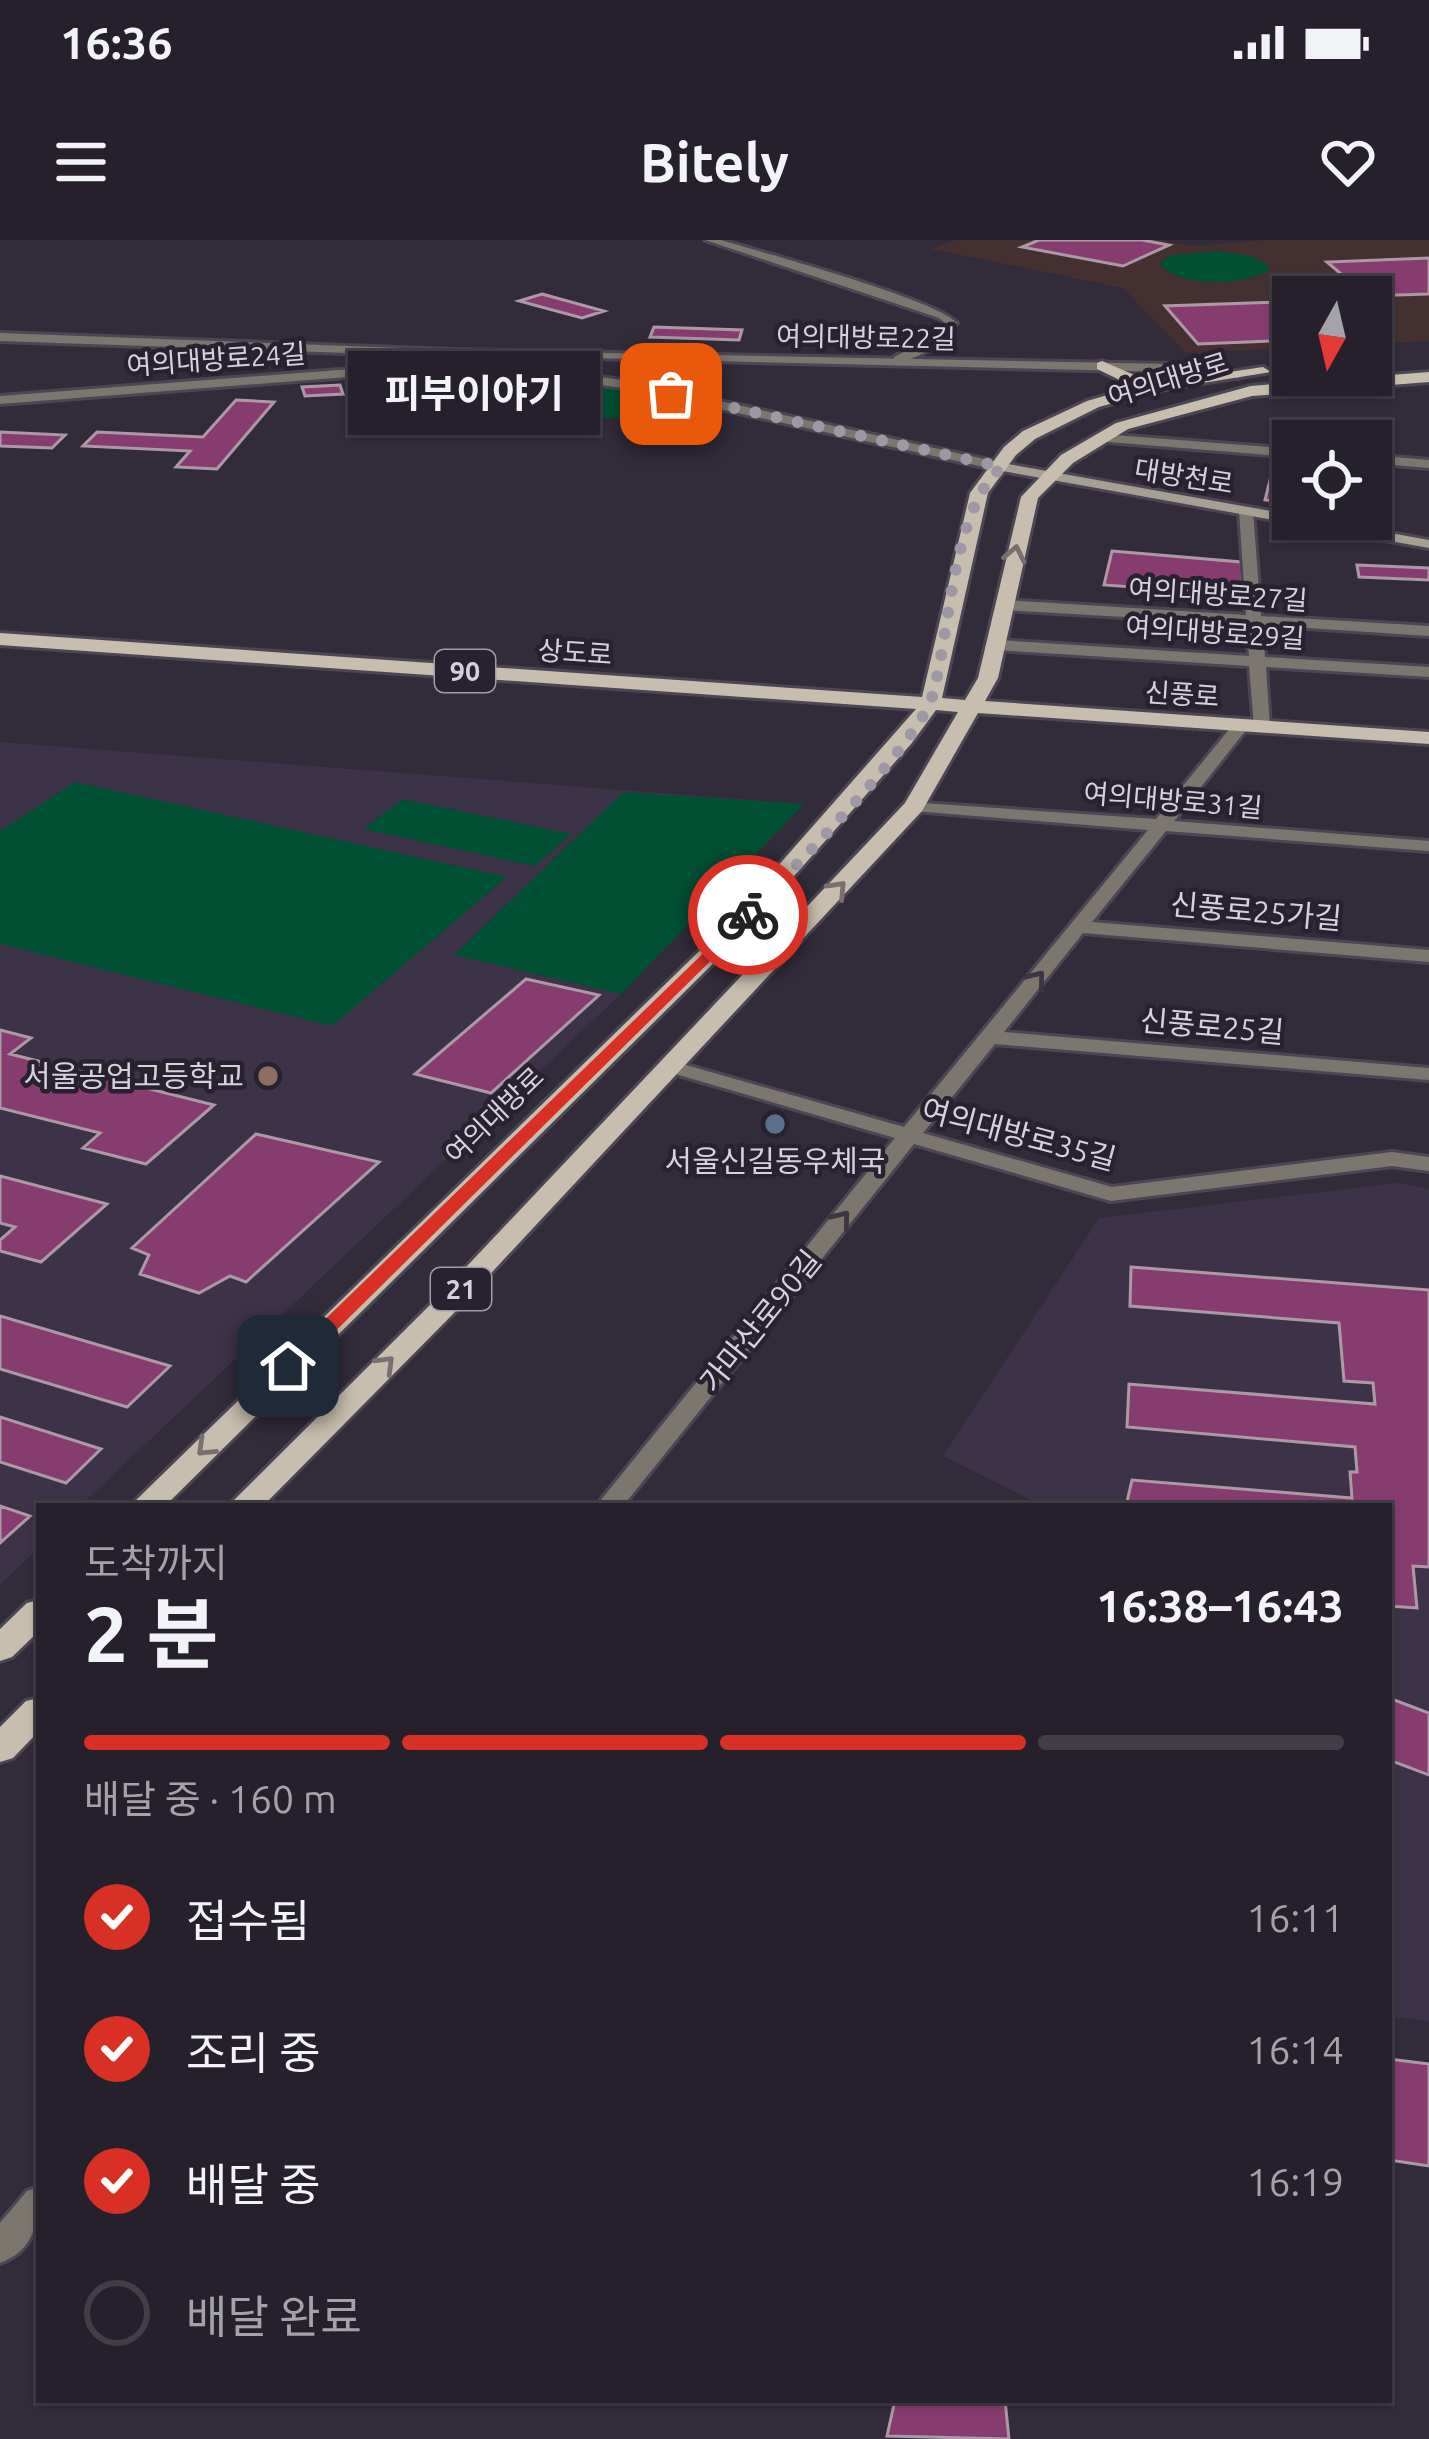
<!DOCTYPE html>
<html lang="ko">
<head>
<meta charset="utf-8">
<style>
	:root { --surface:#26202c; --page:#2e2834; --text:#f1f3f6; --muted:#a4a3a9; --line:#423e48; --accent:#d93025 }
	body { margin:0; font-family:Ubuntu,"Noto Sans KR",sans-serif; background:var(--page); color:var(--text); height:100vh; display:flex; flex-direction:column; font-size:45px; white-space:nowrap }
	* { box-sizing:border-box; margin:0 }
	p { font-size:39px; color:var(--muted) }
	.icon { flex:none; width:66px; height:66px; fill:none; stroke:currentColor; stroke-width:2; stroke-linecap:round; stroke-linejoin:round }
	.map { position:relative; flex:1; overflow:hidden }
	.details { position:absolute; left:36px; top:1263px; width:1356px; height:900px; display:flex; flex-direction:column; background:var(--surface); border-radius:0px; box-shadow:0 3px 9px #0004,0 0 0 3px var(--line) }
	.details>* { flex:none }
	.needle { width:78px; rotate:188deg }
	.buttons { position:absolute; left:1272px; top:36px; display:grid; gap:24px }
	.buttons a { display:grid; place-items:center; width:120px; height:120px; border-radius:0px; background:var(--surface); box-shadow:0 3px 9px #0004,0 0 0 3px var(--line); font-size:60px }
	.pin { position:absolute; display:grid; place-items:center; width:102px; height:102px; color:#fff; margin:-51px; border-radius:24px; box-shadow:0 6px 18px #0006 }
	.courier { position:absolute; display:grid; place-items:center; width:120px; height:120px; margin:-60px; border:9px solid #d93025; border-radius:50%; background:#fff; color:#222; box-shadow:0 3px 15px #0007 }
	.bubble { position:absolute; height:84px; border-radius:0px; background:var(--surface); box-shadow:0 3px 9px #0004,0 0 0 3px var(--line); font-size:39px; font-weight:700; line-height:84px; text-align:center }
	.summary em { font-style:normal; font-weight:700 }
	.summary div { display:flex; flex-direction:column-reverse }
	.summary { display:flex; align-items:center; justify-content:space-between; height:204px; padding:0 48px }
	h1 { font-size:78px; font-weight:700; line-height:90px }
	.bar { display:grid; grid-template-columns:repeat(4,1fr); gap:18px 12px; align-content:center; height:144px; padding:0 48px }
	.bar i { height:15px; border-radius:9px; background:var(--line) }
	.bar .selected { background:var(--accent) }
	.bar p { grid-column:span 4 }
	ol { padding:0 48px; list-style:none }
	li { display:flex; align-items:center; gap:36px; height:132px }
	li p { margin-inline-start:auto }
	li .icon { padding:12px; border-radius:50%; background:var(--accent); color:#fff; stroke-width:4 }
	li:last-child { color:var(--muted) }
	li i { width:66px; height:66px; border:6px solid var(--line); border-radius:50% }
	.status { display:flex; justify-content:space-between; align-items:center; height:84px; padding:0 60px; background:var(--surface); direction:ltr }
	.status svg { height:33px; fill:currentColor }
	header { display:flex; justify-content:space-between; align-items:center; height:156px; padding:0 48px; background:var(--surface); font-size:54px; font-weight:700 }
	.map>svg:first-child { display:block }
	.commercial { fill:#443031 }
	.built { fill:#3d3348 }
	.green { fill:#005034 }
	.building { fill:#873c70; stroke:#ac99a5; stroke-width:3 }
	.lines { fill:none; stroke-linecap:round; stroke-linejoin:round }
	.minor-casing { stroke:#4c4654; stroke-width:6 }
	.tertiary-casing { stroke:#4c4654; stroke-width:6 }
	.secondary-casing { stroke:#4c4654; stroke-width:6 }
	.primary-casing { stroke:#4c4654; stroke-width:6 }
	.minor { fill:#7b776f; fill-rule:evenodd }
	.tertiary { fill:#7b776f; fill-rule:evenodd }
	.secondary { fill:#a69f93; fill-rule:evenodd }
	.primary { fill:#c8beaf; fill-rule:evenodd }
	.oneway { stroke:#787070 }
	.oneway2 { stroke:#3d3640 }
	.route { fill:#d93025 }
	.done { stroke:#9d98a3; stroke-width:12; stroke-dasharray:0 21.6 }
	.education-dot { fill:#8d6e63; stroke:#282130; stroke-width:4.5 }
	.service-dot { fill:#5c6f8a; stroke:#282130; stroke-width:4.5 }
	.labels { text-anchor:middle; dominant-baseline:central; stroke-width:9; stroke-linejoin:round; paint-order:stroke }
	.far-street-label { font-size:27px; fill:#d6d2dc; stroke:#282130 }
	.shield { fill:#282130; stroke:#a29da8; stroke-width:3 }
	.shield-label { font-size:27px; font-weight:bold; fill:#d6d2dc }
	.street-label { font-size:30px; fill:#d6d2dc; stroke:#282130 }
	.poi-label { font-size:30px; fill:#d6d2dc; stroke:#282130; text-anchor:end }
</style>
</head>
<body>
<div class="status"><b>16:36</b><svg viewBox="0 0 49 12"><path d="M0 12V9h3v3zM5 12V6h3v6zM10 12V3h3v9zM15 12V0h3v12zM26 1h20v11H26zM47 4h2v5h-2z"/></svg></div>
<header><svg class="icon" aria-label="menu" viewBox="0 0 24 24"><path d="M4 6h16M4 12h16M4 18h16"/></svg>Bitely<svg class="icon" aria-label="heart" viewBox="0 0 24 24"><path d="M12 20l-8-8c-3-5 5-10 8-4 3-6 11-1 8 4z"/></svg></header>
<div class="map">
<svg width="1429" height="2199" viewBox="0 0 1429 2199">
	<rect width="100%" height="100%" fill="#322b3a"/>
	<path class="commercial" d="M956,0H1161L1194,6L1266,0H1429V101L1371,104V57H1293V108L1186,113L1123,48L931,9Z"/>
	<path class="built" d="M0,502L804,564L621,754L80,1266H39V1307L0,1345Z
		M1398,943L1429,949V1781L1389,1776V1266H1043L943,1216L1099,978Z"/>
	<path class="green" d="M1218,11L1252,16L1269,26L1268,31C1242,46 1178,48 1159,23L1172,15Z
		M485,135L605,145L689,161L665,181L365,166L384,142L480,143Z
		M75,542L507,637L332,786L0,704V591Z
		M623,552L804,564L621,754L454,715Z
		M403,559L571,594L535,626L363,589Z"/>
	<path class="building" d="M1039,0H1142L1169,5L1123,26L1022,7Z
		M1429,18V54L1367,56L1327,22Z
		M542,54L604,71L582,78L519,61Z
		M1279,62L1293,76V100L1198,104L1165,66Z
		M654,87L742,90L739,100L650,97Z
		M340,145L343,154L305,156L302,147Z
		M236,160L274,162L217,229L176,227L190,211L83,206L97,192L203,197Z
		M0,192L65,195L52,208L0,206Z
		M1272,232L1293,234V262L1265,260Z
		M1112,311L1241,322L1243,355L1104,345Z
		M1357,325L1429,328V340L1359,337Z
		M526,739L599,755L491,853L415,834Z
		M0,790L31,798L10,814L214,865L146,924L83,908L100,893L0,868Z
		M256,894L379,922L246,1042L230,1036L199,1053L140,1034L149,1015L132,1008Z
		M0,936L107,964L41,1022L0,1011V1000L15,987L0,983Z
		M1131,1027L1429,1050V1327L1413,1326L1417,1368L1389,1366V1266H1126L1132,1240L1352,1258L1350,1232H1357L1355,1207L1127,1187L1129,1144L1375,1164L1373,1143L1344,1141L1339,1083L1130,1066Z
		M0,1076L170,1126L127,1167L0,1129Z
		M0,1177L101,1209L66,1243L0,1222Z
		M0,1266L30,1276L0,1303Z
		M1389,1458L1429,1473V1535L1389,1520Z
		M1389,1819L1429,1824V1926L1389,1920Z
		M895,2160H1005L1009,2199L887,2196Z"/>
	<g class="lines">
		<g class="minor-casing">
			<path id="minor" d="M705,0H721C764,13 935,59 957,83C943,104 918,120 894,123V117L937,95L945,83L939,78Z
				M1101,194L1293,209V217L1096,201L1094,198Z
				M1371,215L1429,220V228L1371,223Z
				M1246,267L1253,271L1261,376L1429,386V396L1262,385L1265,417L1429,427V437L1266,427L1270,487L1262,492L1254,487L1249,426L997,410L989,405L997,400L1249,416L1247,384L1004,370L996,365L1004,360L1246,375L1239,271Z
				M1236,481L1250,485L1174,581L1429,601V611L1166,591L1092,682L1429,710V722L1083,693L1004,792L1429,828V840L995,804L923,893L1112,947L1392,912L1429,917V931L1392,926L1111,961L914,904L623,1266H596L895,898L665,831L662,827L665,823H679L904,887L1148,590L914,571L908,570V562L1156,579Z
				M39,1947C39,1979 36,2010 0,2023V1983L27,1951Z"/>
		</g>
		<g class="tertiary-casing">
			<path id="tertiary" d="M0,93L453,110L1171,124L1244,134L1238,138L1171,132L505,116L506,124L629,141L1007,224V230L1002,231L629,149L497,130L467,136L437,130L0,164V156L430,123L435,116L0,101ZM470,115H489L494,122L467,128L443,123L447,118Z"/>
		</g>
		<g class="secondary-casing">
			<path id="secondary" d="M1002,223L1293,275V279H1314L1429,300V308L997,230V224Z"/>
		</g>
		<g class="primary-casing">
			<path id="primary" d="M1102,121L1139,137L1142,145L1263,127L1271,132L1159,150L1099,167L1035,199L1016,215L988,253L942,458L965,460L978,438L1021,257L1061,215L1116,183L1251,146L1429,132V142L1252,156L1128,189L1073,223L1038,258L998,438L985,461L1429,492V504L978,473L922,571L453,1074L263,1266H228L433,1062L905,563L958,472L936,470L911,504L741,696L165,1266H130L725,686L916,469L0,405V393L922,457L970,253L1004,207L1023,191L1087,161L1128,149L1126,143L1097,129V123Z
				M39,1360V1391L12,1417L0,1421V1389L27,1363Z
				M39,1458V1491L13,1518L0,1522V1487L26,1461Z"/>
		</g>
		<use href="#minor" class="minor"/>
		<use href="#tertiary" class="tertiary"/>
		<use href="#secondary" class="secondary"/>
		<use href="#primary" class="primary"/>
	</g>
	<defs><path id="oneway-chevron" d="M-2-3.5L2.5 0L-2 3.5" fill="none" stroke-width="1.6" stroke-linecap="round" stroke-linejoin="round" transform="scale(3)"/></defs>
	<g class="oneway">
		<use href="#oneway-chevron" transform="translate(1015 314) rotate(-78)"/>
		<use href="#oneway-chevron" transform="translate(838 649) rotate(-47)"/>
		<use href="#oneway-chevron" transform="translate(386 1124) rotate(-45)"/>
		<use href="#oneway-chevron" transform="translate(205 1208) rotate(136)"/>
	</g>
	<g class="oneway2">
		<use href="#oneway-chevron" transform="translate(1037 739) rotate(-51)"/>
		<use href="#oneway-chevron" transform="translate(842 979) rotate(-51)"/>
	</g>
	<path class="route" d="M748,670L754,671V678L295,1131H281V1122Z"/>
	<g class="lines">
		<path class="done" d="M671,154L1002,227C952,268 950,392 933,454C920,503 789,632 748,675"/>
	</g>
	<circle class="education-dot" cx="268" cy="836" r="12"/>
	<circle class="service-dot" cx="775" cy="884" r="12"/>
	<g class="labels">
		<g class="far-street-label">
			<text transform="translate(866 97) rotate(1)">여의대방로22길</text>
			<text transform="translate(216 119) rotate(-4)">여의대방로24길</text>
			<text transform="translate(1168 139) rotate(-17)">여의대방로</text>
			<text transform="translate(1184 236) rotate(9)">대방천로</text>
			<text transform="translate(1218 354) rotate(4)">여의대방로27길</text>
			<text transform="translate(1215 392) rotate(4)">여의대방로29길</text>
			<text transform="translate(575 412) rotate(4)">상도로</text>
			<text transform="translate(1182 454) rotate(4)">신풍로</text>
			<text transform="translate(1173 560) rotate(5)">여의대방로31길</text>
			<text transform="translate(494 875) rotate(-44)">여의대방로</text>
		</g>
		<g class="shield">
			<rect x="435" y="410" width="60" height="42" rx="9"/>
			<rect x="431" y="1028" width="60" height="42" rx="9"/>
		</g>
		<g class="shield-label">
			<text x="465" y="431">90</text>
			<text x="461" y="1049">21</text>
		</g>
		<g class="street-label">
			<text transform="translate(1256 671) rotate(5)">신풍로25가길</text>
			<text transform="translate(1212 786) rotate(5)">신풍로25길</text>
			<text transform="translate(1019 894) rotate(15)">여의대방로35길</text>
			<text transform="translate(760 1081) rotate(-51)">가마산로90길</text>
		</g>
		<g class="poi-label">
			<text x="244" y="836">서울공업고등학교</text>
			<text x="775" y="921" text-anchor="middle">서울신길동우체국</text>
		</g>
	</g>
</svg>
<div class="buttons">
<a><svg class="needle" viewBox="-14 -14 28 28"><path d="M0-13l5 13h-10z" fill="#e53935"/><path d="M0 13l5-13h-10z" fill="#a4a3a9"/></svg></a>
<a><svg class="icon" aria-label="locate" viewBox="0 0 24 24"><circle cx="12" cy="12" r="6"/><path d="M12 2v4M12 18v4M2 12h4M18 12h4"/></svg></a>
</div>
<div class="pin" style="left:671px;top:154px;background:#ea580c"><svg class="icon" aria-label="bag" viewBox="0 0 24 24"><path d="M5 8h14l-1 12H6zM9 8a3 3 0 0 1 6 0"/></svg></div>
<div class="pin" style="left:288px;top:1126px;background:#1f2937"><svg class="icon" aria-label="home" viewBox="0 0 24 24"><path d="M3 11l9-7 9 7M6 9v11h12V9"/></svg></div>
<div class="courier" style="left:748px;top:675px"><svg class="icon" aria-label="bike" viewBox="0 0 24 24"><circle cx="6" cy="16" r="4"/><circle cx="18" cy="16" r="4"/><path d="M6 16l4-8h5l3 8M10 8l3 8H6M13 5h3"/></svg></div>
<div class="bubble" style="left:348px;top:111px;width:252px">피부이야기</div>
<section class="details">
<div class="summary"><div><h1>2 분</h1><p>도착까지</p></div><em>16:38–16:43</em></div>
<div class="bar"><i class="selected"></i><i class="selected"></i><i class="selected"></i><i></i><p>배달 중 · 160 m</p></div>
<ol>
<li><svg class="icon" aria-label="check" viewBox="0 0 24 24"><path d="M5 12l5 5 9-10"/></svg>접수됨<p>16:11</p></li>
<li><svg class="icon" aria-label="check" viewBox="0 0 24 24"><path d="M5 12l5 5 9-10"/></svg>조리 중<p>16:14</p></li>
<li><svg class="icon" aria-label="check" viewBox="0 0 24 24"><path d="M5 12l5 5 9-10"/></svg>배달 중<p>16:19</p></li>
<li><i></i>배달 완료</li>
</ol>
</section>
</div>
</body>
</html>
